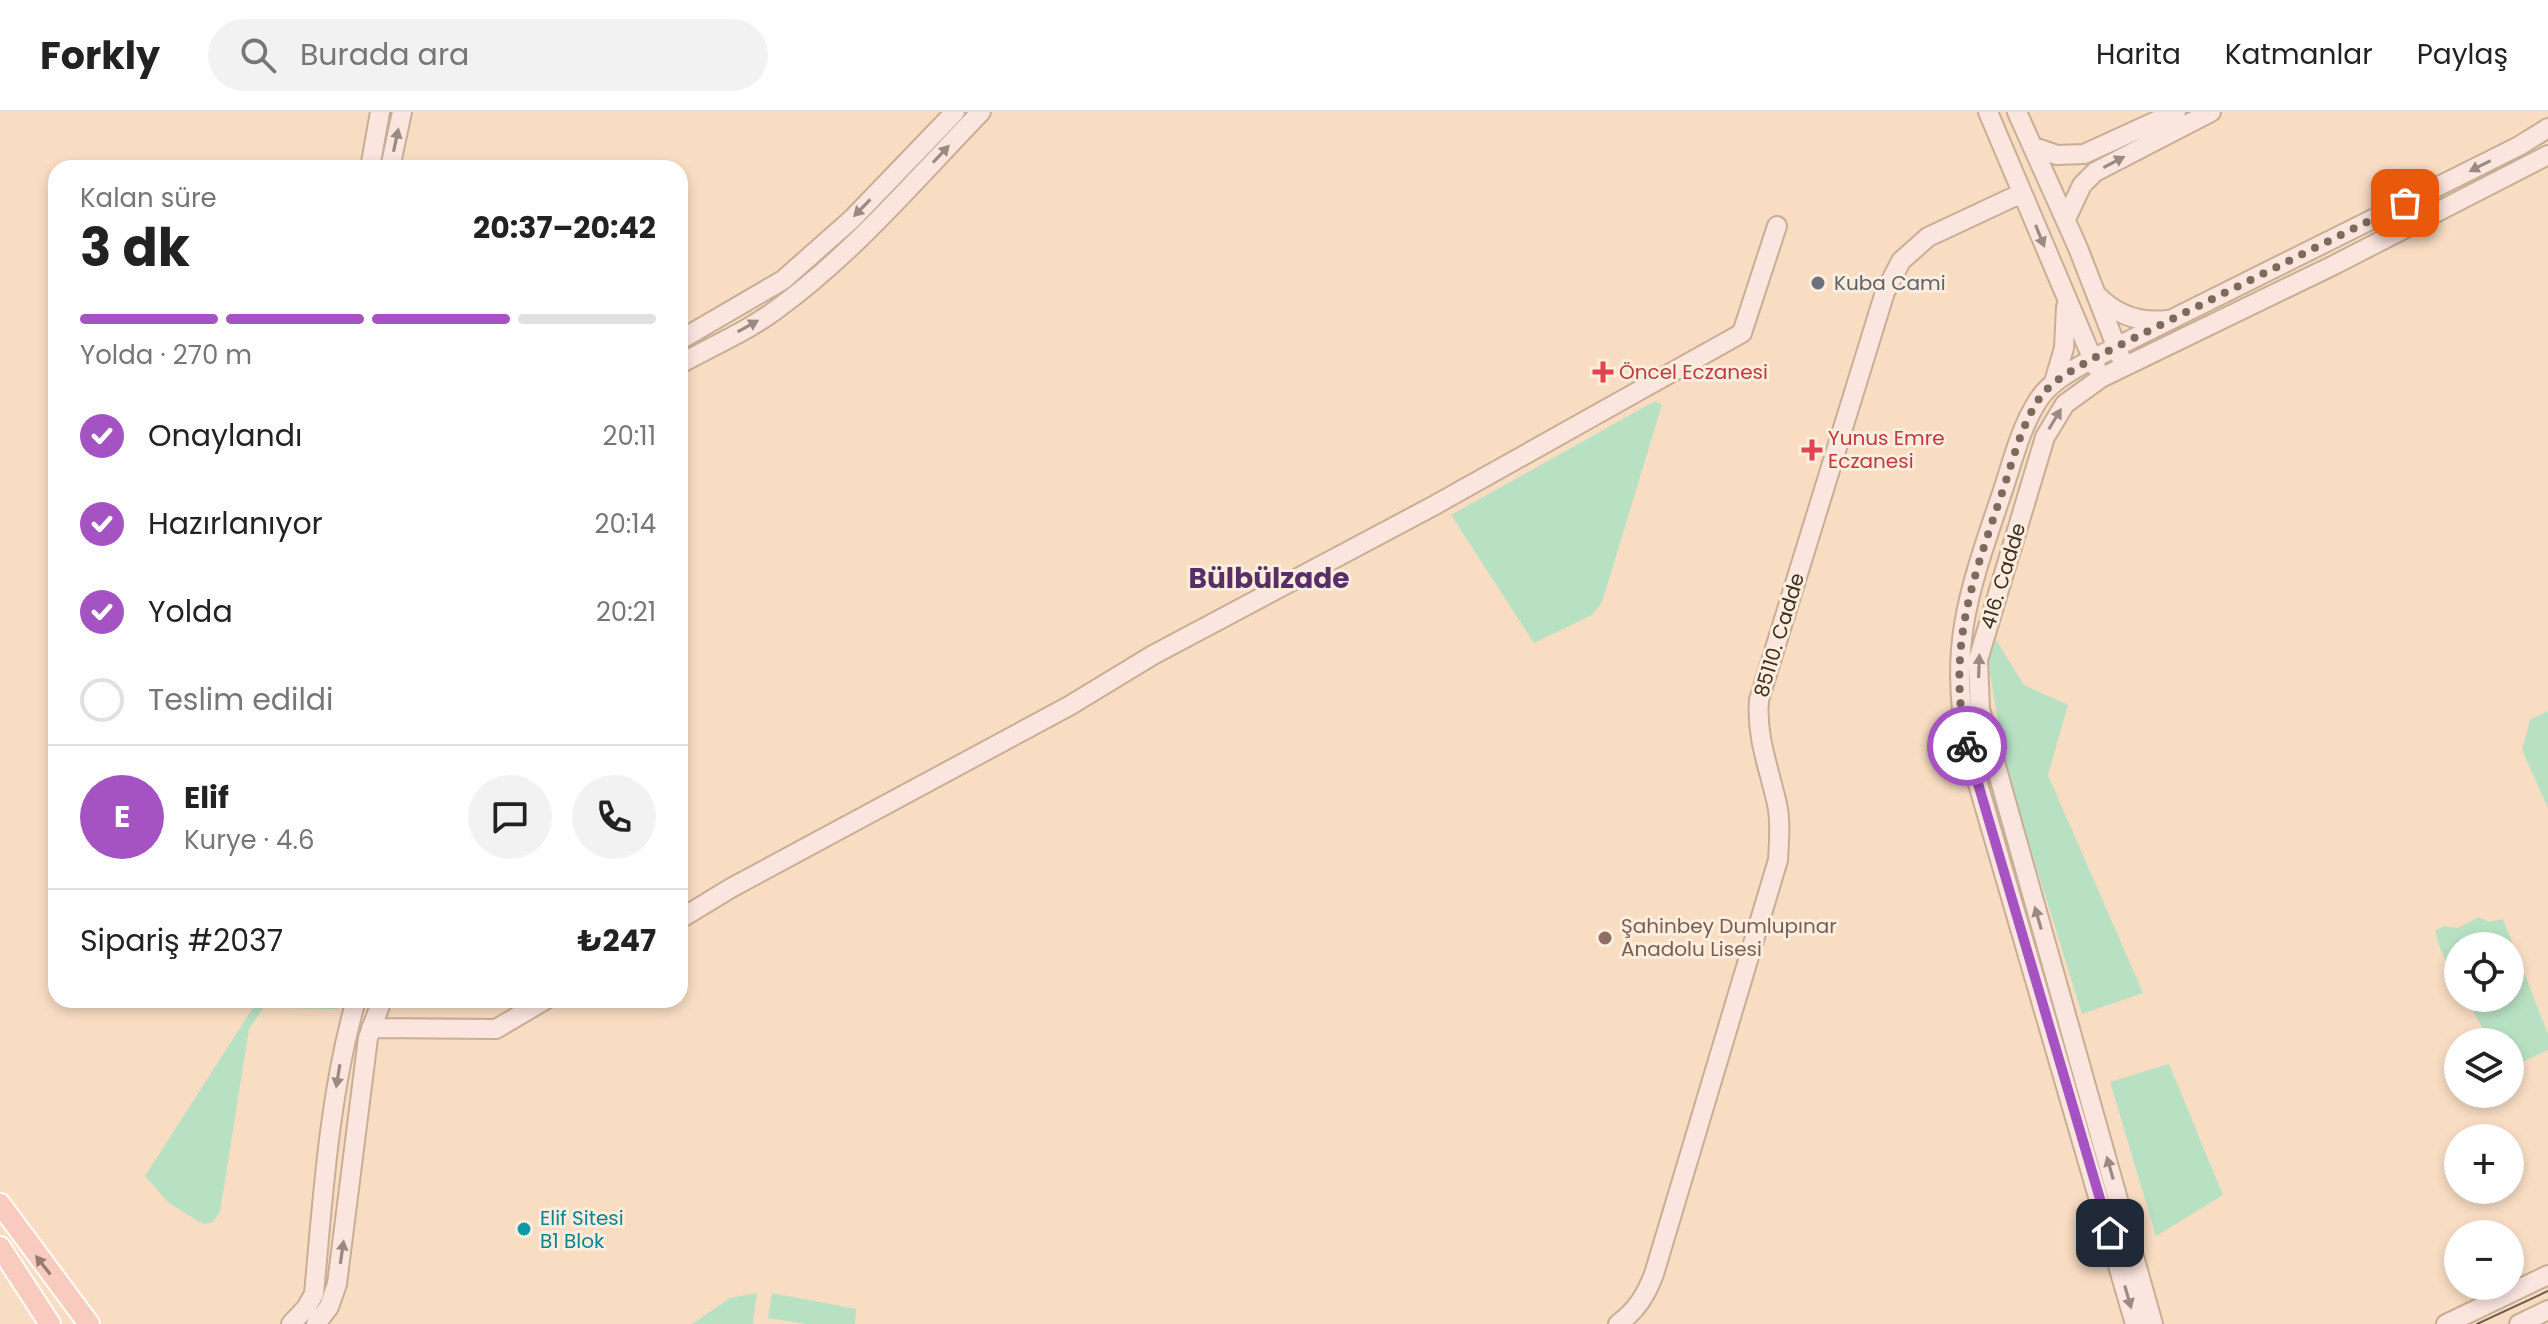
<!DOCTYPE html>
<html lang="tr">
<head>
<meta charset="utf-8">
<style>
	:root { --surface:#fff; --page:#f2f2f2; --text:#222; --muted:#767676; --line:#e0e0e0; --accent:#a553c3 }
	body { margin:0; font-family:Poppins,sans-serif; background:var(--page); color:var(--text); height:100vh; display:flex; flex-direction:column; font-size:30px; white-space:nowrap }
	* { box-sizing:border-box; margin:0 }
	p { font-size:26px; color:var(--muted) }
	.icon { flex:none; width:44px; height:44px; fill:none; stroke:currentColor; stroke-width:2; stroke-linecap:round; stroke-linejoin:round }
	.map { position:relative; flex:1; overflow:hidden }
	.sheet { position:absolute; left:48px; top:48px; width:640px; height:848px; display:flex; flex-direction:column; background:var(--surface); border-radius:24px; box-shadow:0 4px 12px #0003 }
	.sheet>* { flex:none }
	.fabs { position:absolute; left:2444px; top:820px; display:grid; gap:16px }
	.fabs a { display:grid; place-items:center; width:80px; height:80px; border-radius:50%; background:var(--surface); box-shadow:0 4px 12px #0003; font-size:40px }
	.pin { position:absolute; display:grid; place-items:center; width:68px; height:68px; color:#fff; margin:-34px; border-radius:16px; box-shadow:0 4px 12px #0006 }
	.courier { position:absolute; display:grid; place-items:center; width:80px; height:80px; margin:-40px; border:6px solid #a553c3; border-radius:50%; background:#fff; color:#222; box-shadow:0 2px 10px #0007 }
	.headline em { font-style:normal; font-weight:700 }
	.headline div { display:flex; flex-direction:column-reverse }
	.headline { display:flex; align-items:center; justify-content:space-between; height:136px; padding:0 32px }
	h1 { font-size:52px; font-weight:700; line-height:60px }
	.bar { display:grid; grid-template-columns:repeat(4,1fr); gap:12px 8px; align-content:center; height:96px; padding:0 32px }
	.bar i { height:10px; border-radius:6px; background:var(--line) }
	.bar .selected { background:var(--accent) }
	.bar p { grid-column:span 4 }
	.line { display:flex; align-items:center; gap:20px; padding:0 32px; border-top:2px solid var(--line) }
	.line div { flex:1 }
	.round { display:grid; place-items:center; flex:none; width:84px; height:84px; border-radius:42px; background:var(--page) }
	ol { padding:0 32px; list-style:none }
	li { display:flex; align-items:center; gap:24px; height:88px }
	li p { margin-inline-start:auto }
	li .icon { padding:8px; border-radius:50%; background:var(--accent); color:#fff; stroke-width:4 }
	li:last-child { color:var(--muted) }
	li i { width:44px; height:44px; border:4px solid var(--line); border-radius:50% }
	header { display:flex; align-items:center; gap:48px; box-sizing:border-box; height:112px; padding:0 40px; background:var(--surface); border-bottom:2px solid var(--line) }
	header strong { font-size:38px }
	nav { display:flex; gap:44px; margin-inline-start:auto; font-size:28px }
	.search { width:560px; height:72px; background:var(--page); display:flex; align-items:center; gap:20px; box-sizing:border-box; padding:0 28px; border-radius:44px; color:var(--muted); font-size:30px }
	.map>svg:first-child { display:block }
	.green { fill:#b8e1c3 }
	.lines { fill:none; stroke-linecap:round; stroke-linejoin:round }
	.secondary-casing { stroke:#c8ae95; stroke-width:22 }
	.primary-casing { stroke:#fff; stroke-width:24 }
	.secondary { stroke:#fbe5df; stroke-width:18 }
	.primary { stroke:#f8cbbe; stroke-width:20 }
	.tram { stroke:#6e5f50; stroke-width:2 }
	.oneway { fill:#9a8a82 }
	.oneway2 { fill:#987c71 }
	.done { stroke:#7c6b5c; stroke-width:8; stroke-dasharray:0 14.4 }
	.route { stroke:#a553c3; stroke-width:10 }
	.worship-dot { fill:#6b7280; stroke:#fdeddd; stroke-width:3 }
	.health-dot { fill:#e0444e; stroke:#fdeddd; stroke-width:3 }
	.education-dot { fill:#8d6e63; stroke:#fdeddd; stroke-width:3 }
	.culture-dot { fill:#0f9aa8; stroke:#fdeddd; stroke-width:3 }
	.labels { text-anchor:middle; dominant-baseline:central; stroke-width:6; stroke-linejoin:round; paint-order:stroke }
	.worship-label { font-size:20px; fill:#5b616d; stroke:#fdeddd; text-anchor:start }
	.health-label { font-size:20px; fill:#be3a42; stroke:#fdeddd; text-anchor:start }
	.street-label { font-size:20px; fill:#392e24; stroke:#fdeddd }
	.education-label { font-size:20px; fill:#785e54; stroke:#fdeddd; text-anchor:start }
	.culture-label { font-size:20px; fill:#0d838f; stroke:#fdeddd; text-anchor:start }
	.district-label { font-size:28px; font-weight:bold; fill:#572f66; stroke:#fdeddd }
</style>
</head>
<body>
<header>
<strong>Forkly</strong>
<div class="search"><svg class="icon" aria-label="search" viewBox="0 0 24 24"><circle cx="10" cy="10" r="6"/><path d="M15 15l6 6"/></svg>Burada ara</div>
<nav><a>Harita</a><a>Katmanlar</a><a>Paylaş</a></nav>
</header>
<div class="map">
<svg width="2548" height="1212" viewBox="0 0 2548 1212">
	<rect width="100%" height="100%" fill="#f9ddc3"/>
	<path class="green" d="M1655,289L1662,293L1602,490L1592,503L1534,531L1451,403Z
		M1996,528L2024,573L2068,593L2048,663L2143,881L2082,902L2007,661L1988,550Z
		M2548,599V696L2522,638L2530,608Z
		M2479,805L2489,810L2503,807L2548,922V938L2510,956V930H2490L2466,886H2510V834H2458V871L2441,839L2435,819L2444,814L2458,816Z
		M258,888H340L337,897L284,896L266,892L249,917L220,1100L213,1110L203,1112L169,1091L145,1064Z
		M2169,952L2223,1083L2156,1124L2110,970Z
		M757,1181L753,1212H692L730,1186Z
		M772,1181L856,1197L855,1212H807L768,1206Z"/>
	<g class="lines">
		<g class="secondary-casing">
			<path id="secondary" d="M1988,0L2096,255
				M2017,0L2078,136L2120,244
				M2034,35L2057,43L2084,42L2176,0
				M370,56L380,0
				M390,56L402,0
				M2066,107L2082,73L2095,60L2211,0
				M2097,183C2116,203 2140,211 2167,208
				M680,228L783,168L852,107L955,0
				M680,252C712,234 748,219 777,197C854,141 915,68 981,0
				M2054,270L2064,236L2066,195
				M680,807L731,776L1069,594L1153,543L1435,393L1742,221L1777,114
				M371,916L496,917L545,888
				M291,1212L306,1196L314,1182C323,1084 329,983 356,888
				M316,1212L329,1195L337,1172L368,926L382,888
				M1618,1212C1637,1198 1646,1183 1654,1162L1778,748C1779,729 1781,710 1777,692C1769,656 1756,625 1759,588L1885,180L1901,149L1928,125L2022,81
				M2135,1212L1969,641C1946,536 1970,476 2003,378C2013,348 2021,314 2039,287C2051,269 2073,258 2092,247L2519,34L2548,16
				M2153,1212L1980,597L1978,548L2045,325L2065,292L2101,266L2332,154L2548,43
				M2446,1212L2548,1163
				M2519,1212L2548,1198"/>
		</g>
		<g class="primary-casing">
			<path id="primary" d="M0,1092L89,1212
				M0,1135L50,1212"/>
		</g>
		<use href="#secondary" class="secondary"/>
		<use href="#primary" class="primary"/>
		<path class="tram" d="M2477,1212L2548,1179"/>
	</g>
	<defs><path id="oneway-solid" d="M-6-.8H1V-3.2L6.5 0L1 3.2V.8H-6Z" transform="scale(2)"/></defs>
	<g class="oneway">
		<use href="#oneway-solid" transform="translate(396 28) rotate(-78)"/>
		<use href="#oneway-solid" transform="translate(941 42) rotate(-47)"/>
		<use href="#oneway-solid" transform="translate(2114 50) rotate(-28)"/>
		<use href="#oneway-solid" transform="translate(2480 54) rotate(153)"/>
		<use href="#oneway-solid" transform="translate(862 96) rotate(134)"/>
		<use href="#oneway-solid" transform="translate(2040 124) rotate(68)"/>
		<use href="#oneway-solid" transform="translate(748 214) rotate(-29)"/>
		<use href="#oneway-solid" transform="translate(2055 307) rotate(-59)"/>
		<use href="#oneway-solid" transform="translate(1979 554) rotate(-88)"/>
		<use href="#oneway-solid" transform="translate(2038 806) rotate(-106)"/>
		<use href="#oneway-solid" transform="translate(338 964) rotate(99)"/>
		<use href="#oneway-solid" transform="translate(2110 1056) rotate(-106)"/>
		<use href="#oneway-solid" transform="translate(342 1140) rotate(-82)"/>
		<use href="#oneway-solid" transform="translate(2128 1185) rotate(74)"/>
	</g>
	<use class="oneway2" href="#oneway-solid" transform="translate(43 1153) rotate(-128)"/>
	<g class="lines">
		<path class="done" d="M1967,634C1946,536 1972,470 2003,378C2013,348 2021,314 2039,287C2051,269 2073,258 2092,247L2405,91"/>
		<path class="route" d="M1967,634L2110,1121"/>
	</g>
	<circle class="worship-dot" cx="1818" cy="171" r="8"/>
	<g class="health-dot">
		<path d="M1599 248h8v8h8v8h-8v8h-8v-8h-8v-8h8z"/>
		<path d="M1808 326h8v8h8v8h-8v8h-8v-8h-8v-8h8z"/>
	</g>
	<circle class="education-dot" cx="1605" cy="826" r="8"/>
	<circle class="culture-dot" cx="524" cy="1117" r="8"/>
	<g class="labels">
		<g class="worship-label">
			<text x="1834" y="171">Kuba Cami</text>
		</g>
		<g class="health-label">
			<text x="1619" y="260">Öncel Eczanesi</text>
			<text x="1828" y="326">Yunus Emre<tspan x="1828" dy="23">Eczanesi</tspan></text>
		</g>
		<g class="street-label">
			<text transform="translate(2003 464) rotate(-73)">416. Cadde</text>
			<text transform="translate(1779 523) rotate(-73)">85110. Cadde</text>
		</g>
		<g class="education-label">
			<text x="1621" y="814">Şahinbey Dumlupınar<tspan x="1621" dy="23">Anadolu Lisesi</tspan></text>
		</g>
		<g class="culture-label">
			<text x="540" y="1106">Elif Sitesi<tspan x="540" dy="23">B1 Blok</tspan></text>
		</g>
		<g class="district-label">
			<text x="1269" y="466">Bülbülzade</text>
		</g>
	</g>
</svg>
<div class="fabs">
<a><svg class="icon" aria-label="locate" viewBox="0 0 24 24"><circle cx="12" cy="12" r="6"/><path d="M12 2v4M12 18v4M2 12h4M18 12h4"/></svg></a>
<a><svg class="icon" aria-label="layers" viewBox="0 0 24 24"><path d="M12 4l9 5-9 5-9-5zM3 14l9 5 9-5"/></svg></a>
<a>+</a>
<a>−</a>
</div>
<div class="pin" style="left:2405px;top:91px;background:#ea580c"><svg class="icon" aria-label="bag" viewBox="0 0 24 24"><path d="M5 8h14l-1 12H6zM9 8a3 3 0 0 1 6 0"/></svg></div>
<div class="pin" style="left:2110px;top:1121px;background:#1f2937"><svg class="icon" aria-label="home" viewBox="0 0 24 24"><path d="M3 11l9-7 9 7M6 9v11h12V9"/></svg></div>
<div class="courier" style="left:1967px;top:634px"><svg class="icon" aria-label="bike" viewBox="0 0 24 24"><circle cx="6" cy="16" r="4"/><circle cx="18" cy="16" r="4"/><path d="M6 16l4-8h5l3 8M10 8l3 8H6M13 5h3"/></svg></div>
<section class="sheet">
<div class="headline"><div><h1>3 dk</h1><p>Kalan süre</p></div><em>20:37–20:42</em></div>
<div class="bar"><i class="selected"></i><i class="selected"></i><i class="selected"></i><i></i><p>Yolda · 270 m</p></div>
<ol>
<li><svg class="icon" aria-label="check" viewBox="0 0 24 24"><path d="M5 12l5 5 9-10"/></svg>Onaylandı<p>20:11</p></li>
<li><svg class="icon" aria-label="check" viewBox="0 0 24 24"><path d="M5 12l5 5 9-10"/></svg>Hazırlanıyor<p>20:14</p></li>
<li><svg class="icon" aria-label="check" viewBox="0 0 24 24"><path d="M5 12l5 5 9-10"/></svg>Yolda<p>20:21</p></li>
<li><i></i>Teslim edildi</li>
</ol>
<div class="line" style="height:144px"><b class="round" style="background:var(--accent);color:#fff">E</b><div><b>Elif</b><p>Kurye · 4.6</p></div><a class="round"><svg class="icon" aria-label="chat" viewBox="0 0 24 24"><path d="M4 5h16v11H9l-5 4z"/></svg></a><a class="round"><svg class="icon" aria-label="phone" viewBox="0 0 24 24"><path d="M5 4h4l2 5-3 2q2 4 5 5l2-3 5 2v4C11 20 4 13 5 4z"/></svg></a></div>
<div class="line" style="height:104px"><div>Sipariş #2037</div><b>₺247</b></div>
</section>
</div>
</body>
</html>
